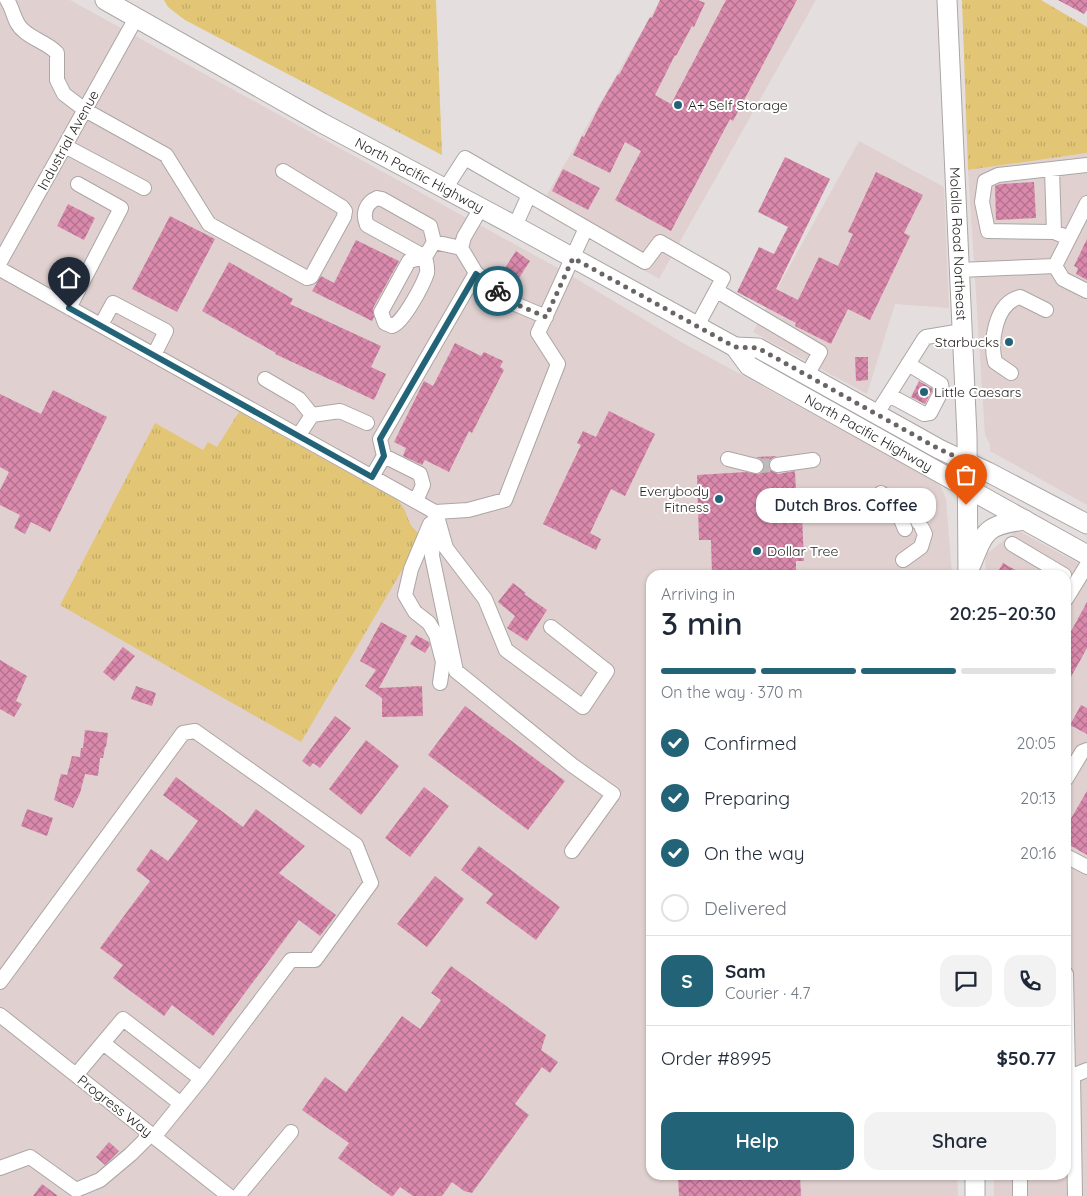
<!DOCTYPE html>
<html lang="en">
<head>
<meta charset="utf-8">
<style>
	:root { --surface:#fff; --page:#f2f2f3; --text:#1f2937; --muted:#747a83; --line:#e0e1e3; --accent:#236378 }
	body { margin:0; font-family:Quicksand,sans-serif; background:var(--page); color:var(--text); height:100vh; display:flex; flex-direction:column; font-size:19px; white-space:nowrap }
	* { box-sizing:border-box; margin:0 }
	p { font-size:16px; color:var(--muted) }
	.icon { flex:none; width:28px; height:28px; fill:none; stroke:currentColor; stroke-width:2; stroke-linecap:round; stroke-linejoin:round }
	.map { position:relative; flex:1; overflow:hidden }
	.drawer { position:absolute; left:646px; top:570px; width:425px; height:610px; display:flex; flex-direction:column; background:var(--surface); border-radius:15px; box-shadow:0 1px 4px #0004 }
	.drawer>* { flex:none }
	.pin { position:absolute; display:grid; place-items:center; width:42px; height:42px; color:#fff; margin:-51px -21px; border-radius:50% 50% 50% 0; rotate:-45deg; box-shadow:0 0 5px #0007 }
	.pin .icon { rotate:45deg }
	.courier { position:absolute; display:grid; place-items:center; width:50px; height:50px; margin:-25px; border:4px solid #236378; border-radius:50%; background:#fff; color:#222; box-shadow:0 1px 6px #0007 }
	.bubble { position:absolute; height:35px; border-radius:15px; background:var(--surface); box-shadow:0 1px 4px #0004; font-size:16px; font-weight:600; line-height:35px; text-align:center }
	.head em { font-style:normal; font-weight:600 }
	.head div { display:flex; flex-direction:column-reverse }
	.head { display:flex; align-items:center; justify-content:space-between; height:85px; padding:0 15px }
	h1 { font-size:32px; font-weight:600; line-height:38px }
	.bar { display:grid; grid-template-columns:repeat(4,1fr); gap:8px 5px; align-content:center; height:60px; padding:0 15px }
	.bar i { height:6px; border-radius:4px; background:var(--line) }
	.bar .current { background:var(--accent) }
	.bar p { grid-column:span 4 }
	.line { display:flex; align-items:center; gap:12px; padding:0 15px; border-top:1px solid var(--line) }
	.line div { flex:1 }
	.round { display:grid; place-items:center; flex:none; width:52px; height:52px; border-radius:15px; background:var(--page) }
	ol { padding:0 15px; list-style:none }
	li { display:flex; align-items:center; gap:15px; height:55px }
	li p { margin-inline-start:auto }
	li .icon { padding:5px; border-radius:50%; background:var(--accent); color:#fff; stroke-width:4 }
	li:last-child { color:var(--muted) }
	li i { width:28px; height:28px; border:2px solid var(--line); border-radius:50% }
	.primary-button { display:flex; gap:10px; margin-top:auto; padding:10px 15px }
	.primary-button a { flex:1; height:58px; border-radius:15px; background:var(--accent); color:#fff; font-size:20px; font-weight:600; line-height:58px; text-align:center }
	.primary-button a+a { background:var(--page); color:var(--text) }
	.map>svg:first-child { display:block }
	.built { fill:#e0d1d0 }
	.grass { fill:url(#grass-tufts) }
	.building { fill:url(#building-cross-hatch) }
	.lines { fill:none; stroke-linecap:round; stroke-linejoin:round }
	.minor-tunnel { stroke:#bebab9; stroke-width:14; stroke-dasharray:14 7; stroke-linecap:butt }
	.minor-casing { stroke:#aba6a5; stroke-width:16 }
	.major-casing { stroke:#aba6a5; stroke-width:21 }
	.minor { stroke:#fff; stroke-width:14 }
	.major { stroke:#fff; stroke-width:19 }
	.done { stroke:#686564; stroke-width:5; stroke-dasharray:0 9 }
	.route { stroke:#236378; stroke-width:6 }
	.poi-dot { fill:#236378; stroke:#fff; stroke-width:2 }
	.labels { text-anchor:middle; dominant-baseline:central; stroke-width:4; stroke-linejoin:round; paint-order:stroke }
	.poi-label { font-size:14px; fill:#262423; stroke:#fff; text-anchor:start }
	.street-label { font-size:14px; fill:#262423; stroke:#fff }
</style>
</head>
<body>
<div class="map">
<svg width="1087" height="1196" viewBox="0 0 1087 1196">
	<defs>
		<pattern id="grass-tufts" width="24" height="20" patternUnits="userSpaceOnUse" patternTransform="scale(1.25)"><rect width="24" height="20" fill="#e2c575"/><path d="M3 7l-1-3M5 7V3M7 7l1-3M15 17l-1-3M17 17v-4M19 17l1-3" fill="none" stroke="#c2a965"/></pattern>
		<pattern id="building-cross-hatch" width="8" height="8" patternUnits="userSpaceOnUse" patternTransform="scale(1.25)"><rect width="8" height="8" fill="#da89ac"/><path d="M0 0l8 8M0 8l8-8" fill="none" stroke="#b1708c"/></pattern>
	</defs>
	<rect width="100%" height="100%" fill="#e4dfde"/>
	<path class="built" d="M0,0H70L567,273L683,343L935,480L941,487L946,499L952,575H651V1175H957L958,1196H0Z
		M660,0H816L659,279L538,210Z
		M859,141L944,187L949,308L895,304L867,394L753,332Z
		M1087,153V505L990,451V444L985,435L968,170Z
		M1017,530L1087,568V1196H994V1175H1066V575H986L985,555Z"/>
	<path class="grass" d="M164,0H436L442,155L185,20L168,7Z
		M962,0H1041L1087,27V153L968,170Z
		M239,412L397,500C407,510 405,514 411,525C414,530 419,532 421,538L301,742L60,605L155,423L203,450L208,442L217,447Z"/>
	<path class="building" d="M660,0H698L705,3L694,27L692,26L676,56L675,55L655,95L671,104L726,0H797L733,121L730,119L671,231L615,200L641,151L625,142L610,173L573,155L582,136L584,137L600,105L618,74L619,75L650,17L652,18Z
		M1058,0H1087V10L1084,14Z
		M785,157L830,179L776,289L798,300L819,257L838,266L853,234L848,232L876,172L923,195L904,233L910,236L870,320L848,309L831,344L795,326L796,323L737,292L759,247L774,254L788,227L758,212Z
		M563,169L600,188L588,210L552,191Z
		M1034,182L1036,218L996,220L995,186L1000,184Z
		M68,204L95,218L84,240L57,226Z
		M170,216L215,239L177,312L132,289Z
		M1087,239V280L1076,274L1078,268L1074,266Z
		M356,240L399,261L373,308L374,317L372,321L312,291L321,276L334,283Z
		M516,251L530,261L517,281L503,271Z
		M229,262L293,299L290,304L381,346L371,367L386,374L374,400L275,354L276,353L202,311Z
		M455,343L481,356L484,352L503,361L500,367L504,370L472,433L469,431L449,472L425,460L422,465L403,456L406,448L394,442L424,381L433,386Z
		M855,357H868V380L856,381Z
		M919,381L933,389L925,404L911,397Z
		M53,390L107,417L50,532L31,522L25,534L14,528L20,515L0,505V490L9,472L0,467V394L41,414Z
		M609,411L655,434L625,496L611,489L590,533L601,539L596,550L543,524L581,445L577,443L583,431L596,437Z
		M777,456L772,458L769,461L770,470L778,474L795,471L796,492H801L804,561H796V575H712L711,540H699L697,475L746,472L758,474L763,472L764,464L762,459L756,457Z
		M1003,563L1024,575H996Z
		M513,583L526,593L524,594L547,610L527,641L507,628L515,616L498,602Z
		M1087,602V648L1066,686V634L1069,635Z
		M381,622L407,636L379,688L422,686L423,716L382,717V698L365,686L376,670L360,661Z
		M416,635L429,642L430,645L425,653L410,644Z
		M123,647L135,656L114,681L103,672Z
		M0,660L27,676L16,701L22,704L14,717L0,709Z
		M136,686L156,693L152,706L131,699Z
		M1081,705L1087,708V734L1070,725Z
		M465,706L565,781L528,830L428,755Z
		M335,716L351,728L320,768L313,763L310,767L302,761Z
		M85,730L108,733L106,747H105L103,758H100L98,776L85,774L80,793L73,808L54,800L61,774L67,775L72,756L80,757L81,748H83Z
		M366,740L399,766L361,815L329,789Z
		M176,777L243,827L256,809L305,846L279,873L336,915L320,936L299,920L213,1036L172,1005L164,1016L113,978L123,965L100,948L150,881L136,870L151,849L168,861L198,821L163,795Z
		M424,787L449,806L410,857L385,838Z
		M1087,791V855L1066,843V827Z
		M27,809L53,818L47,836L21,826Z
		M479,846L560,907L536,940L486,903L493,894L461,870Z
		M435,876L464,899L427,947L397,924Z
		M451,966L546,1035L541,1050L558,1062L550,1073L542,1067L515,1104L529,1115L472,1193L464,1191L452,1182L442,1196H413L400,1187L393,1196H391L338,1158L349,1143L302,1110L325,1077L346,1092L402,1016L420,1029L441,1000L431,993Z
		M109,1142L119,1151L105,1165L96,1157Z
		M678,1175H800L801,1196H679Z
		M42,1184L58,1196H33Z"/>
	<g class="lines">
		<path class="minor-tunnel" d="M756,466L777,465"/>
		<g class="minor-casing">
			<path id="minor" d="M7,0C14,10 14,24 24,31C34,40 48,43 57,53V80L64,94L85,110L166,155L209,224L307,278L311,277L344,217L345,211L342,207L283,171
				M65,146L144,188
				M1052,169L1054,232
				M445,189L465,158L645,262L660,242L723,278L697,326
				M481,208L464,237L461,248L476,273L513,303L546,317
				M515,226L529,195
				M1069,238L1054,232L988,231L982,202L985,181L998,175L1087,165
				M434,242L430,226L382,199L377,198C366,203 362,213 367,225L425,257L409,261L381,312L385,323L392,326C403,323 423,285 427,273C428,268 426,262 425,257L434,242L461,248
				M0,262L136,18
				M1055,266L1087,203
				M0,269L435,512
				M959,270L1055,266L1063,279L1087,291
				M717,291L820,352L807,375
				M69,308L121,208L78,184
				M101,325L113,303L166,331L154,355
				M1011,373L995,362C990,342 995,303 1020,297L1046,310
				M265,379L299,399L312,415
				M889,395L924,414L930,413L942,390L941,384L908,364
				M876,415L924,339L926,337L962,331
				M299,435L312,415L340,411L367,423
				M384,456L420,474L423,485L416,501
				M728,459L756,466
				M777,465L813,460
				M372,477L384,456L380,439L476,273
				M881,493L901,508L900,517L905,529
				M901,508L913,511L919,523
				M435,512L432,556L456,671L572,765L613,794L572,851
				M435,512L468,510L505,500L558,364L538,333L586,228
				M438,520L446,548L485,599L506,650L583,707L607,671L551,627
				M430,524L411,569L405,595L415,612L429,623L436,635L443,662L440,683
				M1012,544L1064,575
				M903,560L921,547L925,534L922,528
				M1066,599L1087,565
				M1066,779L1082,752L1087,750
				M1066,856L1087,867
				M1066,974L1068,1075
				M0,982L183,733L195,731L356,845L371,883L315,960H291L201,1079
				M0,1015L229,1196
				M103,1043L181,1104
				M76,1075L123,1019L201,1079L154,1137
				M1066,1075L1077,1074L1087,1070
				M1073,1075L1075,1196
				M0,1168L30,1157L76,1190L100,1180L131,1154L151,1134
				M1020,1175V1196
				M238,1196L291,1132"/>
		</g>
		<g class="major-casing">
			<g id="major">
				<path id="s1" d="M105,0L322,123L515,226L735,347L749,366L1087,555"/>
				<path id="s2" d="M947,0L967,436L968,575"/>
				<path d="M735,347L758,348L939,449L988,472L1087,524"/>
				<path d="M971,565C985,530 986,525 1025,520"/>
				<path d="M975,1175V1196"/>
			</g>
		</g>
		<use href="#minor" class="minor"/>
		<use href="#major" class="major"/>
	</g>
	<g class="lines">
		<path class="done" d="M498,291L513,303L546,317L573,258L735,347L758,348L939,449L967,462L966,505"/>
		<path class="route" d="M69,308L372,477L384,456L380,439L476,274L498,291"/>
	</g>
	<g class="poi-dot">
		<circle cx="678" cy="105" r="5"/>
		<circle cx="1009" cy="342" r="5"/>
		<circle cx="924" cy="392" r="5"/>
		<circle cx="719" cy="499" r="5"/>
		<circle cx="757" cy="551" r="5"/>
	</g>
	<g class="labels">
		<g class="poi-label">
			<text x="688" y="105">A+ Self Storage</text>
			<text x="999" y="342" text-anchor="end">Starbucks</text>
			<text x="934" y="392">Little Caesars</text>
			<text x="709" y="491" text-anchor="end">Everybody<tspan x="709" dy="16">Fitness</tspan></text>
			<text x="767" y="551">Dollar Tree</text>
		</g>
		<g class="street-label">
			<text transform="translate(68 140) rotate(-61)">Industrial Avenue</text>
			<text stroke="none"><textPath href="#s1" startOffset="360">North Pacific Highway</textPath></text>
			<text stroke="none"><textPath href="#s2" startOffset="244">Molalla Road Northeast</textPath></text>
			<text stroke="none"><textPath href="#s1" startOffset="880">North Pacific Highway</textPath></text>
			<text transform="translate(115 1106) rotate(38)">Progress Way</text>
		</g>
	</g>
</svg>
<div class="pin" style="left:966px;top:505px;background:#ea580c"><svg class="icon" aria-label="bag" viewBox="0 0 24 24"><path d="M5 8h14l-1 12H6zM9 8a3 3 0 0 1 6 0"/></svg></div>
<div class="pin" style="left:69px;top:308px;background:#1f2937"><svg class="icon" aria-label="home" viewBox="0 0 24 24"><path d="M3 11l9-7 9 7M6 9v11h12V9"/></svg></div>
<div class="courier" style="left:498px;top:291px"><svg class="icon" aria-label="bike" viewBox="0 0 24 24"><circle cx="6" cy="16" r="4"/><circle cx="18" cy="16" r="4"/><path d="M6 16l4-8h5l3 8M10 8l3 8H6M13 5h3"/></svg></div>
<div class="bubble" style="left:756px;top:488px;width:180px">Dutch Bros. Coffee</div>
<section class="drawer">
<div class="head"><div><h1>3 min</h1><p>Arriving in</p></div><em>20:25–20:30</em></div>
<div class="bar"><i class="current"></i><i class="current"></i><i class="current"></i><i></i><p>On the way · 370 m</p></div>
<ol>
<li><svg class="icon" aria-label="check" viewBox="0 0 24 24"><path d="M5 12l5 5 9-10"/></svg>Confirmed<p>20:05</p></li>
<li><svg class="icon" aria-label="check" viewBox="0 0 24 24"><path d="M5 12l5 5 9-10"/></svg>Preparing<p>20:13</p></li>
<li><svg class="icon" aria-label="check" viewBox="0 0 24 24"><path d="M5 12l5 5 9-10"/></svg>On the way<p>20:16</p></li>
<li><i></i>Delivered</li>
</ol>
<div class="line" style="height:90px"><b class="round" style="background:var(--accent);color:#fff">S</b><div><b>Sam</b><p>Courier · 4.7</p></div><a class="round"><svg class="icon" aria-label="chat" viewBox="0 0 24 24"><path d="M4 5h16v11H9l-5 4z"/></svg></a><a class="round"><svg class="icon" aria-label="phone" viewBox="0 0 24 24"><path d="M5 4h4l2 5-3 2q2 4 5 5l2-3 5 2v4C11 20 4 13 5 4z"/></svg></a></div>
<div class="line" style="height:65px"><div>Order #8995</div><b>$50.77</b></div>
<div class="primary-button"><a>Help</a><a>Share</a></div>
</section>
</div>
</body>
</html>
